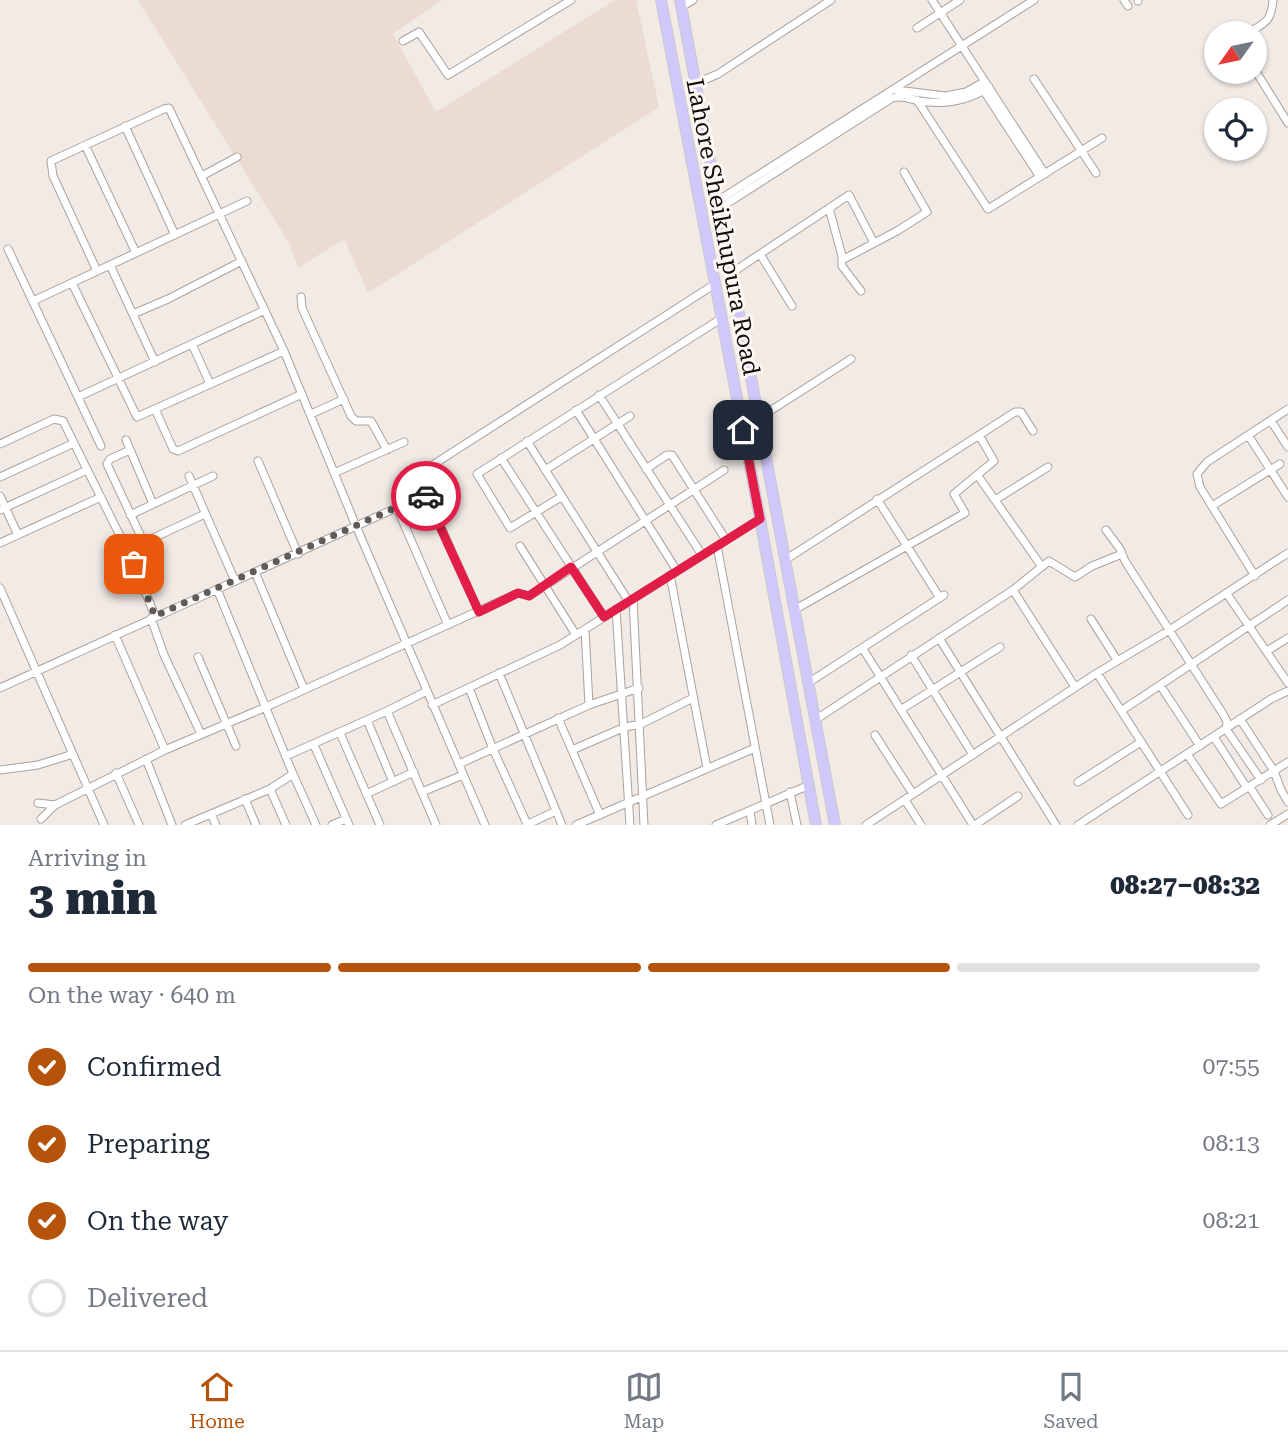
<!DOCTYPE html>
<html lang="en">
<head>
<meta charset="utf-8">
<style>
	:root { --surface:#fff; --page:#f6f6f7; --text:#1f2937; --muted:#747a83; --line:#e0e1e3; --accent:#b45309 }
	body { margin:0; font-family:"Roboto Serif",serif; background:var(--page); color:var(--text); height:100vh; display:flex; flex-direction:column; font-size:26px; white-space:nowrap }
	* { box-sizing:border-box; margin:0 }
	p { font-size:23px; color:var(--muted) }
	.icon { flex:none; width:38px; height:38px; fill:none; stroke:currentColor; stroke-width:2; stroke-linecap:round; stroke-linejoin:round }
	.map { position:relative; height:825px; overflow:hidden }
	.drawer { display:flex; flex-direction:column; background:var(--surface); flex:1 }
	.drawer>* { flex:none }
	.needle { width:46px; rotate:237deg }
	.fabs { position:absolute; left:1204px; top:21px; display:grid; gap:14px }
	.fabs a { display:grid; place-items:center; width:63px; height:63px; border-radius:50%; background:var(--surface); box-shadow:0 2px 5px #0004; font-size:35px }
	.pin { position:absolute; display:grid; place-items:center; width:60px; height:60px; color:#fff; margin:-30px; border-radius:14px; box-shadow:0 4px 10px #0006 }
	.courier { position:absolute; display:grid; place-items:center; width:70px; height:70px; margin:-35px; border:5px solid #e11d48; border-radius:50%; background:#fff; color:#222; box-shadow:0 2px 9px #0007 }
	.headline em { font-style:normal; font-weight:800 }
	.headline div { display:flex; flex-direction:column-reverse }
	.headline { display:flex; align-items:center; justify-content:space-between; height:119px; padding:0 28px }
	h1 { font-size:46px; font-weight:800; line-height:52px }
	.bar { display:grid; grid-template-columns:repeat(4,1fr); gap:10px 7px; align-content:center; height:84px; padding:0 28px }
	.bar i { height:9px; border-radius:5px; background:var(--line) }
	.bar .on { background:var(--accent) }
	.bar p { grid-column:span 4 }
	ol { padding:0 28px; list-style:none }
	li { display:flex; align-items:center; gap:21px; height:77px }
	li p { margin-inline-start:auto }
	li .icon { padding:7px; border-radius:50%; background:var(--accent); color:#fff; stroke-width:4 }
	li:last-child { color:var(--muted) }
	li i { width:38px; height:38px; border:4px solid var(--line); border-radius:50% }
	.tab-bar { display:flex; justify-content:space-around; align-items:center; height:98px; border-top:2px solid var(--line); background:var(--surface); font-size:19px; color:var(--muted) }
	.tab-bar a { display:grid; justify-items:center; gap:4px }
	.tab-bar .on { color:var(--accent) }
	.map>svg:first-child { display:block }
	.built { fill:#ebdcd3 }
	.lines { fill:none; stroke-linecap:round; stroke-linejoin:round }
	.minor-casing { stroke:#a9a29d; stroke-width:9 }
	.trunk-casing { stroke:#cacaca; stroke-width:12 }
	.minor { stroke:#fff; stroke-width:7 }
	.trunk { stroke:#d0c8fb; stroke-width:10 }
	.done { stroke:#5f5b58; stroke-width:7; stroke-dasharray:0 12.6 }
	.route { stroke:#e11d48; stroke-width:9 }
	.labels { text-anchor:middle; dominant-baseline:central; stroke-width:6; stroke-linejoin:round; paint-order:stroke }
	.street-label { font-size:24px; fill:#100e0c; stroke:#fff7f2 }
</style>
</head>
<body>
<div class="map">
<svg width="1288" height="825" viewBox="0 0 1288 825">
	<rect width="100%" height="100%" fill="#f1eae5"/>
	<path class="built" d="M138,0H442L393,34L436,112L615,0H636L659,107L368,293L344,239L298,268L289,243Z"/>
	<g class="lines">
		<g class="minor-casing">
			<path id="minor" d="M932,0L1045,174
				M1124,0L1128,6
				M1138,0V1
				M681,7L693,0
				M917,28L960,0
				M1248,33C1266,22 1271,22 1273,0
				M403,41L419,32L448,75L571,0
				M1255,70L1288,123
				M1034,79L1096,173
				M697,83L718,74L831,0
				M980,85L1040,177
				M896,90L946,96L966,92L982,83
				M917,100L988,209L1102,138
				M125,126L175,235
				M85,145L136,253
				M202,176L237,157
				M719,200L1034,0
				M720,208L892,98C902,95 910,99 919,101C945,105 968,101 989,87
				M829,208L842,256V266L861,291
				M8,249L101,446
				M760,254L792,306
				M842,260L897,231L927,212L904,172
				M110,265L155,362
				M97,271L53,176L51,161L164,109L169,108L284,351L356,526L485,825
				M733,272L849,195L874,243
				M72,283L137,417L284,351
				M301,297L302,308L351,416L356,421H371L387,450
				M33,301L247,201
				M133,314L168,299L242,261
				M192,344L210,384
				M599,395L702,555
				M78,397L265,310
				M155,409L173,449L178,451L302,394
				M576,410L677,571
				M311,414L344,399
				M759,418L851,359
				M1271,421L1288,447
				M1248,435L1288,497
				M126,440L153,504
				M527,441L629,602
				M0,444L54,419L63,421L134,564L155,616
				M130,450L110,459L107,464L144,543
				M501,458L604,617
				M258,461L298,554
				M646,469L667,455H672L726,540
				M545,470L630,416
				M334,473L404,442
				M417,475L715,284
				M189,476L235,581
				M978,476L1042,567
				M0,477L74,443
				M426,494L479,612
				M0,496L18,535
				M561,497L510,528L477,474L722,318
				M877,499L940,598
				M995,500L1048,467
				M1212,506L1280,464
				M397,508L448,625
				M0,510L87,470
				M130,515L213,476
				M1106,530L1120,549L1125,561L1223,714L1227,722L1226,729L1261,780
				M0,543L101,497
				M136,546L205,514
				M520,546L576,635
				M717,546L770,825
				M785,560L1015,412H1021L1033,431
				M255,572L304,689
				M670,575L707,768
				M1255,576L1200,487L1197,474L1207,462L1288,409
				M0,588L104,825
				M217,589L293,774L316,825
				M1013,590L1075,687
				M1227,594L1288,683
				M633,599L644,825
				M616,609L630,825
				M794,610L965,513L954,494L994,461L979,435
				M151,618L164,655L201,734
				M1091,619L1117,660
				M585,629L589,705
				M115,635L165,750
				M939,638L1056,825
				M863,649L973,825
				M1267,651L1288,638
				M911,655L973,755
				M198,657L236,746
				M499,673L562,825
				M1097,673L1188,815
				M808,683L944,595
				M1160,685L1200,746
				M0,688L431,492L438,487L440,482L429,467
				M469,688L493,749L527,824
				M427,691L387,711L436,825
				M432,705L560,645L760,519
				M902,709L1000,647
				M1121,711L1288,600
				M558,718L600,815
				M1240,719L1274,771L1281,790L1288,802
				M367,720L393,782
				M815,720L1013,590L1049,561L1075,577L1092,566L1122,554
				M340,733L380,825
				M875,735L913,794
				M1214,737L1245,785L1251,789L1268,815
				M314,745L349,825
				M572,750L625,727L641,724L693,698
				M1187,754L1221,804L1288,762
				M286,756L387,711
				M146,759L172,825
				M459,764L589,705L639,688
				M0,770L38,765L73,754
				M116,773L139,825
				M1078,782L1141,742
				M270,789L286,825
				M422,792L463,775
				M790,792L797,825
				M366,794L414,772
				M245,799L256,825
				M905,800L921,825
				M38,803L55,805L165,750L266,707L518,593L529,596L724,470
				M750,811L752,825
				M211,814L216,825
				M41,819L55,805
				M185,825L270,789L293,774
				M332,825L346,819
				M526,825L556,811
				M576,825L755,748
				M716,825L807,786
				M866,825L1097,673L1168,631L1288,553
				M975,825L1018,796
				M1078,825L1271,699L1288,691
				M1270,825L1288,814"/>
		</g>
		<g class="trunk-casing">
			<path id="trunk" d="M661,0L760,519L816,825
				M680,0L835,825"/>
		</g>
		<use href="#minor" class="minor"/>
		<use href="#trunk" class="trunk"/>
	</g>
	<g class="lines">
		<path class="done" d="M134,564L155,616L426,494V496"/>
		<path class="route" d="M426,496L479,612L518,593L529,596L571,567L604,617L760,519L743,430"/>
	</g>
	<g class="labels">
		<g class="street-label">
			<text transform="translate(723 227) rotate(79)">Lahore Sheikhupura Road</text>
		</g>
	</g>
</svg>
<div class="fabs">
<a><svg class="needle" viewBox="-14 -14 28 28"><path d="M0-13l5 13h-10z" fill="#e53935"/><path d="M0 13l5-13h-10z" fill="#747a83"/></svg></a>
<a><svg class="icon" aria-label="locate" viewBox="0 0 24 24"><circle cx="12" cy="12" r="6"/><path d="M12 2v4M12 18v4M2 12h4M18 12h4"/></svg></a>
</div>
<div class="pin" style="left:134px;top:564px;background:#ea580c"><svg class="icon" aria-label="bag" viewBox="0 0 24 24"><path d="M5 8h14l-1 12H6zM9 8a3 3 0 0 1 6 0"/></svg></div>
<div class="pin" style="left:743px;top:430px;background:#1f2937"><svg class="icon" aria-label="home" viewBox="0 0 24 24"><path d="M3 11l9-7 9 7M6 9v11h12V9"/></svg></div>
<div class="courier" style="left:426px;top:496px"><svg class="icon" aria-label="car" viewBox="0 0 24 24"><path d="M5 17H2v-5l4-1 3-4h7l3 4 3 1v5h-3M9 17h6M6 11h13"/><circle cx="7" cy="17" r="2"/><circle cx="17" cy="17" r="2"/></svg></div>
</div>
<section class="drawer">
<div class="headline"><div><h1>3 min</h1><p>Arriving in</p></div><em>08:27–08:32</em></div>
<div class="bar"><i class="on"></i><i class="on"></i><i class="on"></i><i></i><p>On the way · 640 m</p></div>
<ol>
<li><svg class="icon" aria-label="check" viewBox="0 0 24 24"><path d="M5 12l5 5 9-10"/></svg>Confirmed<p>07:55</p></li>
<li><svg class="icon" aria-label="check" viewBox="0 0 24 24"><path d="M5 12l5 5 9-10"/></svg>Preparing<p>08:13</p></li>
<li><svg class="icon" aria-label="check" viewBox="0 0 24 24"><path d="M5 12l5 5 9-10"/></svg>On the way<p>08:21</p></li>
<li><i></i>Delivered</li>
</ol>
</section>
<nav class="tab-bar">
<a class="on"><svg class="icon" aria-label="home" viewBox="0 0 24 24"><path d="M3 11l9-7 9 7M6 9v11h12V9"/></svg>Home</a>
<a><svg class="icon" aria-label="map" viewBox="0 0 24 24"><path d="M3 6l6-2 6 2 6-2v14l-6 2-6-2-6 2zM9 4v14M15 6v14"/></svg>Map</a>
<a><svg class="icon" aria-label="saved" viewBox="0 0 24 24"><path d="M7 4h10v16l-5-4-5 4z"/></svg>Saved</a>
</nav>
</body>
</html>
